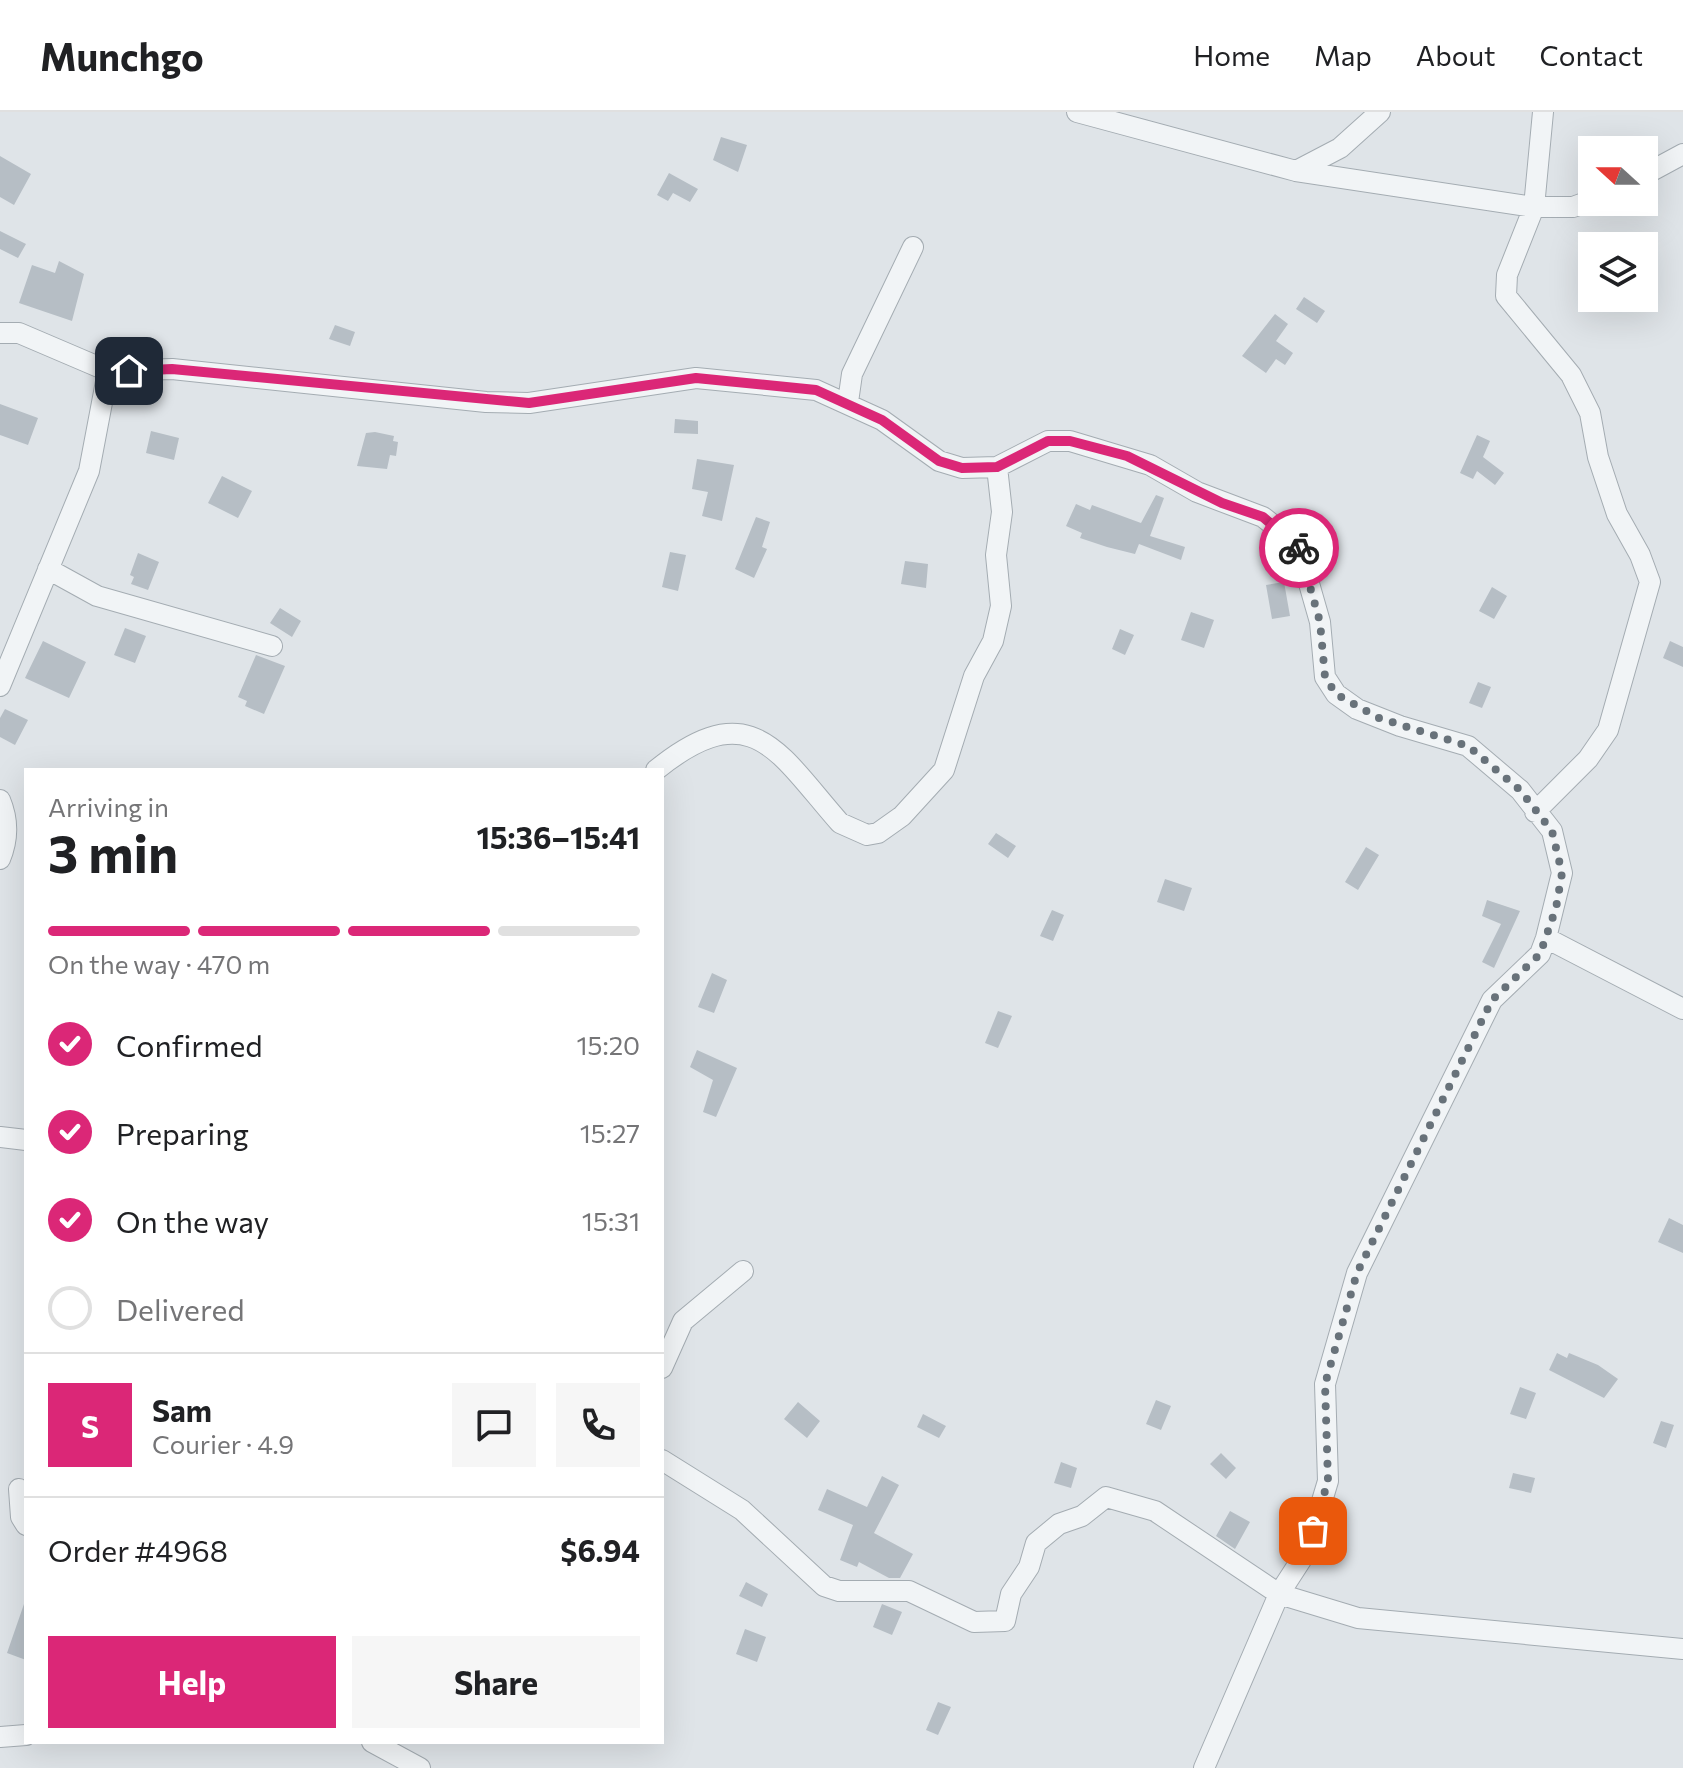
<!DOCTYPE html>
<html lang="en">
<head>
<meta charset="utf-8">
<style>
	:root { --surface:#fff; --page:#f6f6f6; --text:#202124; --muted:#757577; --line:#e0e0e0; --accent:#db2777 }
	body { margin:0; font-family:Commissioner,sans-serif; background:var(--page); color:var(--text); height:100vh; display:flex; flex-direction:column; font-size:30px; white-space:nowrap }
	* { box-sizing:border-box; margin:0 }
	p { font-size:26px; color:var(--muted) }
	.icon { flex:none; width:44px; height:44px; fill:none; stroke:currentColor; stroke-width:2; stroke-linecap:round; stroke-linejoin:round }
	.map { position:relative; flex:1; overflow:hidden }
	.drawer { position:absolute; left:24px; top:656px; width:640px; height:976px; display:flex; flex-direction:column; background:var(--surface); border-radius:0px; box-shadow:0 8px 32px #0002 }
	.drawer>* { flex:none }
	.needle { width:52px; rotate:291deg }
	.tools { position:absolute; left:1578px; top:24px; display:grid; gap:16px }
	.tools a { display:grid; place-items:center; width:80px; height:80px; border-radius:0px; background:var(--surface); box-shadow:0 8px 32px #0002; font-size:40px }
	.pin { position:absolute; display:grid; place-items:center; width:68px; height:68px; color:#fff; margin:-34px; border-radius:16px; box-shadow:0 4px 12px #0006 }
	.courier { position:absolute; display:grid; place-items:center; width:80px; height:80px; margin:-40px; border:6px solid #db2777; border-radius:50%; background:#fff; color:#222; box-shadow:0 2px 10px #0007 }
	.overview em { font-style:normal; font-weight:700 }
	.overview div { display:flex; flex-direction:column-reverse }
	.overview { display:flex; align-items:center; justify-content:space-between; height:136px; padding:0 24px }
	h1 { font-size:52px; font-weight:700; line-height:60px }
	.bar { display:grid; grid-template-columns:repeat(4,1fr); gap:12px 8px; align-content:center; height:96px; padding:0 24px }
	.bar i { height:10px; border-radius:6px; background:var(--line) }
	.bar .on { background:var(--accent) }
	.bar p { grid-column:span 4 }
	.line { display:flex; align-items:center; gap:20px; padding:0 24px; border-top:2px solid var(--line) }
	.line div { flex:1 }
	.round { display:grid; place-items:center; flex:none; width:84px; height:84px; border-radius:0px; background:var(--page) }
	ol { padding:0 24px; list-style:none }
	li { display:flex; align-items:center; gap:24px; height:88px }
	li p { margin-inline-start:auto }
	li .icon { padding:8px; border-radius:50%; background:var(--accent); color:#fff; stroke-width:4 }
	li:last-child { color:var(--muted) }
	li i { width:44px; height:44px; border:4px solid var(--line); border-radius:50% }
	.cta { display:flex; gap:16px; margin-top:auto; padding:16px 24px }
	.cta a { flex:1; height:92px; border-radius:0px; background:var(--accent); color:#fff; font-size:32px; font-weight:700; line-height:92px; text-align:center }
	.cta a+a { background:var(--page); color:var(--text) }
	header { display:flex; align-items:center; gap:48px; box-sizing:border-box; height:112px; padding:0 40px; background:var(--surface); border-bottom:2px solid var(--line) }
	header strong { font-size:38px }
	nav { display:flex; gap:44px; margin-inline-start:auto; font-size:28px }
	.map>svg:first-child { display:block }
	.building { fill:#b6bec5 }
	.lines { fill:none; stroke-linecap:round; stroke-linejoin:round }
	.street-casing { stroke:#a4acb2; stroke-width:22 }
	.street { stroke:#f1f4f6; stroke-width:20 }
	.done { stroke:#68727a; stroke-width:8; stroke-dasharray:0 14.4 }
	.route { stroke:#db2777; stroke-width:10 }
</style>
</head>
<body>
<header>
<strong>Munchgo</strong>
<nav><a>Home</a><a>Map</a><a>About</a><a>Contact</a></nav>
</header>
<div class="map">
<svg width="1683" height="1656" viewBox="0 0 1683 1656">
	<rect width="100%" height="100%" fill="#dfe4e8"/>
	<path class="building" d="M721,25L747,33L738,60L713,48Z
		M0,44L31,62L14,93L0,85Z
		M669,61L698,77L690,90L673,81L668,89L657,83Z
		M0,119L26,132L18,146L0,137Z
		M59,149L84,162L72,209L19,191L32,153L55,161Z
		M1304,185L1325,199L1317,211L1296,197Z
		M1275,202L1288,212L1276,229L1293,241L1285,253L1276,247L1266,261L1242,244Z
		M335,213L355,220L350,234L329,227Z
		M0,292L38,306L28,333L0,323Z
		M675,307L698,309V322L674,321Z
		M151,319L179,326L174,348L146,341Z
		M375,320L394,324L393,329L398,330L396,344L390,343L387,357L357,354L366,321Z
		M1477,323L1490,329L1483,345L1504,361L1495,373L1477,359L1473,367L1460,361Z
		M697,347L734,353L722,409L702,404L708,380L692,377Z
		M222,364L252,379L238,406L208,391Z
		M1156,383L1164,386L1150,424L1185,435L1181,448L1139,432L1135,442L1107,435L1080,426L1082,421L1066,414L1076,392L1090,398L1092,393L1141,411Z
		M756,405L770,410L762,435L767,437L754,466L735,457Z
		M670,440L686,443L678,479L662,475Z
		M138,441L159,450L148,478L131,472L134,465L130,463Z
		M905,449L928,452L926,476L901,472Z
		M1284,470L1290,504L1272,507L1266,473Z
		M1492,475L1507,484L1494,507L1479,499Z
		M280,496L301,509L292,525L270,511Z
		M1191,500L1214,508L1204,536L1181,528Z
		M125,516L146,524L135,551L114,543Z
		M1120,517L1134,523L1125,543L1112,537Z
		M43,529L86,550L69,586L25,566Z
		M1670,529L1683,535V555L1663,546Z
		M256,543L285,554L264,602L245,594L247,589L238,585Z
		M1478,570L1491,575L1482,596L1469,591Z
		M5,597L28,608L15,633L0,625V606Z
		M996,721L1016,734L1008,746L988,732Z
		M1366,735L1379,743L1358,778L1345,770Z
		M1165,767L1192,776L1184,799L1157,790Z
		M1487,788L1520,799L1494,856L1482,850L1501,812L1482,804Z
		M1052,798L1064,803L1053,829L1040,824Z
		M712,861L727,868L714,901L698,895Z
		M998,899L1012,904L998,936L985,931Z
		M697,938L737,956L716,1005L703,1000L713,968L690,955Z
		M1669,1106L1683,1113V1141L1658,1130Z
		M1557,1241L1567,1246L1569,1241L1598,1253L1618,1267L1604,1286L1549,1258Z
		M1520,1275L1536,1281L1526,1307L1510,1302Z
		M1156,1288L1171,1294L1161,1318L1146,1312Z
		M798,1290L820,1309L807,1326L784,1307Z
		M923,1302L946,1314L939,1326L917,1315Z
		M1661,1309L1674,1313L1666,1336L1653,1331Z
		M1221,1341L1236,1356L1226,1367L1210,1352Z
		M1061,1350L1077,1356L1071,1376L1054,1371Z
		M1513,1361L1535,1366L1531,1381L1509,1376Z
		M882,1364L899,1373L874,1421L913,1442L900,1466H889L859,1450L857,1455L840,1448L853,1413L818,1398L827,1377L867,1395Z
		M1230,1399L1250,1410L1235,1437L1216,1424Z
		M746,1470L768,1482L762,1495L739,1484Z
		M24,1492H26V1548L7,1541Z
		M882,1492L902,1500L892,1523L873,1515Z
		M745,1517L766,1525L757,1550L736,1542Z
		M938,1590L951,1595L938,1623L926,1618Z"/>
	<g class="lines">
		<g class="street-casing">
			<path id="street" d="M1077,0L1296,59L1534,95H1573L1592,88
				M1296,59L1340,36L1380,0
				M1644,63L1683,42
				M0,221H19L108,259L172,257L486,290L529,291L696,266L816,278L882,308L939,349L962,356L997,355L1048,329H1070L1150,353L1197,380L1263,405L1298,433L1320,510L1325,565L1336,582L1357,597L1400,614L1468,634L1520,678L1552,719L1562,761L1546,826L1540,842L1492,888L1357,1161L1325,1272L1328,1369L1313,1419L1301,1448L1279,1482L1204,1656
				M848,290L852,262L913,135
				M48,457L97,484L272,534
				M0,574L89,359L108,259
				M656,658C752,580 779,642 840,711L867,723L878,721L902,704L944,658L974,564L993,529L1001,494L996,443L1002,400L997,355
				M0,688C8,707 8,728 0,747
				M1535,700L1588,647L1608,618L1650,470L1640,443L1617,402L1598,345L1590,301L1571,263L1506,184L1507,163L1534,95L1543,0
				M1546,826L1683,897
				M0,1025L26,1028
				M662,1256L683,1209L743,1159
				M662,1348L742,1398L824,1474L839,1479H909L974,1510L1005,1509L1011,1482L1029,1455L1036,1431L1059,1412L1082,1404L1106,1385L1155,1399L1279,1482L1358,1506L1683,1537
				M19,1377L21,1405L26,1413
				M0,1625L26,1623
				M372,1630L420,1656"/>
		</g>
		<use href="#street" class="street"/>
	</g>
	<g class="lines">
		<path class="done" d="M1299,436L1320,510L1325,565L1336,582L1379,606L1468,634L1520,678L1552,719L1562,761L1556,796L1540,842L1492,888L1357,1161L1325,1272L1328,1369L1313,1419"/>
		<path class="route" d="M129,259L172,257L529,291L696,266L816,278L882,308L939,349L962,356L997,355L1048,329H1070L1127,344L1222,391L1263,405L1299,436"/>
	</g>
</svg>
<div class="tools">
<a><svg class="needle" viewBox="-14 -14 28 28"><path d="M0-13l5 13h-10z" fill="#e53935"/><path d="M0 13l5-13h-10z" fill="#757577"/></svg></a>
<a><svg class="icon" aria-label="layers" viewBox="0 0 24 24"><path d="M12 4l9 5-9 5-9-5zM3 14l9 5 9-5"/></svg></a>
</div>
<div class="pin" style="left:1313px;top:1419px;background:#ea580c"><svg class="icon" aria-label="bag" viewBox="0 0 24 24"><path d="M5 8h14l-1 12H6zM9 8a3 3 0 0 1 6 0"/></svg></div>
<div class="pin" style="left:129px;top:259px;background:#1f2937"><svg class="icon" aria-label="home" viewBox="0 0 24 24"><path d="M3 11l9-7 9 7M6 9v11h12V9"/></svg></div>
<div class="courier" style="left:1299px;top:436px"><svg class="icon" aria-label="bike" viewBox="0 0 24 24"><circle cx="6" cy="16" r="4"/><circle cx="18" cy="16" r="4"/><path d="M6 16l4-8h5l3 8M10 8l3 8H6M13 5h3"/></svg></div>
<section class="drawer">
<div class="overview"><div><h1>3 min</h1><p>Arriving in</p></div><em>15:36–15:41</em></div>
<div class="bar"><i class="on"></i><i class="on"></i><i class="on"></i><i></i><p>On the way · 470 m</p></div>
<ol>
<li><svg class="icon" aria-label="check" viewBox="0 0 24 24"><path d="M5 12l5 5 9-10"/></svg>Confirmed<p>15:20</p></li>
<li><svg class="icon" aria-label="check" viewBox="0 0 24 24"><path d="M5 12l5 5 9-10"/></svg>Preparing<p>15:27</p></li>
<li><svg class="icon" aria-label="check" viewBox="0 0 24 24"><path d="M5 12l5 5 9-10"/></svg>On the way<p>15:31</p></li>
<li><i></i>Delivered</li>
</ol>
<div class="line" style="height:144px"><b class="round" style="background:var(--accent);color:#fff">S</b><div><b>Sam</b><p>Courier · 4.9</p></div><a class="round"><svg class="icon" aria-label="chat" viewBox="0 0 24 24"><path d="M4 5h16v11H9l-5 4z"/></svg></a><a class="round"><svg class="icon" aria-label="phone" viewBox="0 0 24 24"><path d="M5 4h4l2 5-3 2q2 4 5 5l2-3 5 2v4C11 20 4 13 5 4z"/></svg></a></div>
<div class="line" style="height:104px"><div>Order #4968</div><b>$6.94</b></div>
<div class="cta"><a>Help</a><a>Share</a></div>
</section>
</div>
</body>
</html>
